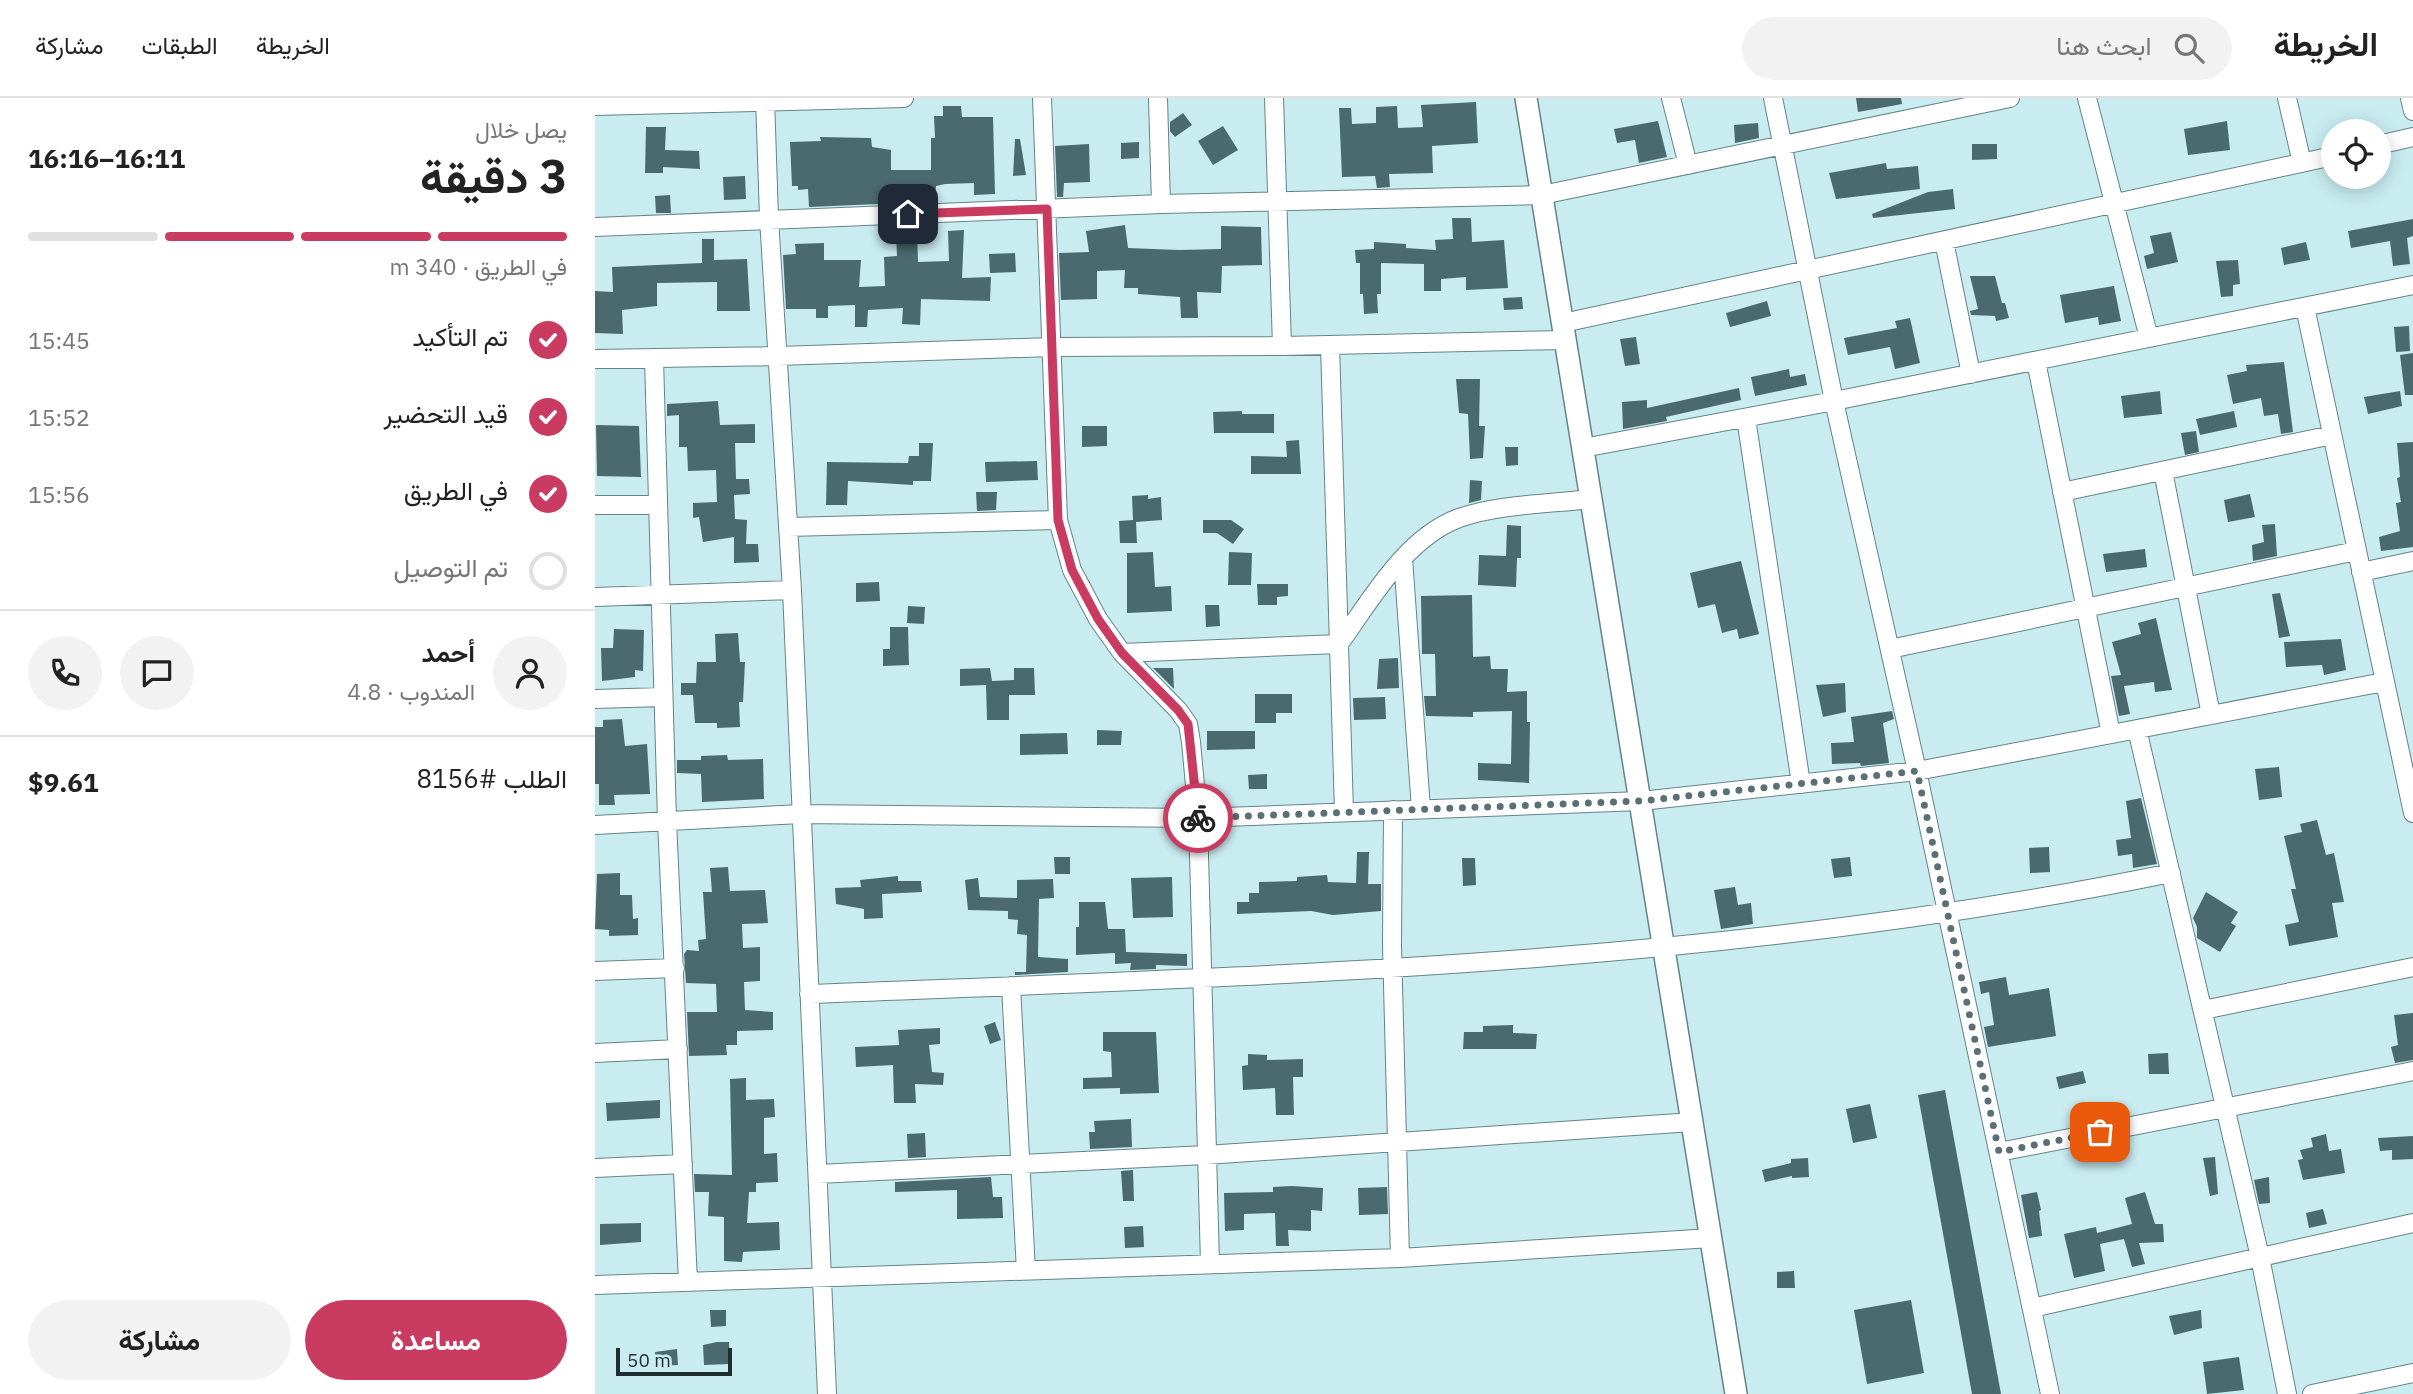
<!DOCTYPE html>
<html lang="ar">
<head>
<meta charset="utf-8">
<style>
	:root { --surface:#fff; --page:#f2f2f2; --text:#222; --muted:#767676; --line:#e0e0e0; --accent:#ca3b61 }
	body { margin:0; font-family:"IBM Plex Sans",Vazirmatn,sans-serif; background:var(--page); color:var(--text); direction:rtl; height:100vh; display:flex; flex-direction:column; font-size:26px; white-space:nowrap }
	* { box-sizing:border-box; margin:0 }
	p { font-size:23px; color:var(--muted) }
	.icon { flex:none; width:38px; height:38px; fill:none; stroke:currentColor; stroke-width:2; stroke-linecap:round; stroke-linejoin:round }
	.map { position:relative; flex:1; overflow:hidden; direction:ltr }
	.sheet { display:flex; flex-direction:column; background:var(--surface); width:595px }
	.sheet>* { flex:none }
	.fabs { position:absolute; left:1726px; top:21px; display:grid; gap:14px }
	.fabs a { display:grid; place-items:center; width:70px; height:70px; border-radius:50%; background:var(--surface); box-shadow:0 4px 18px #0003; font-size:35px }
	.scale { position:absolute; left:21px; bottom:18px; width:116px; box-sizing:border-box; padding-left:7px; border:4px solid #1f2d2f; border-top:0; font-size:19px; line-height:24px; white-space:nowrap; color:#1f2d2f; -webkit-text-stroke:5px #c9ecf1; paint-order:stroke }
	.pin { position:absolute; display:grid; place-items:center; width:60px; height:60px; color:#fff; margin:-30px; border-radius:14px; box-shadow:0 4px 10px #0006 }
	.courier { position:absolute; display:grid; place-items:center; width:70px; height:70px; margin:-35px; border:5px solid #ca3b61; border-radius:50%; background:#fff; color:#222; box-shadow:0 2px 9px #0007 }
	.summary em { font-style:normal; font-weight:700 }
	.summary div { display:flex; flex-direction:column-reverse }
	.summary { display:flex; align-items:center; justify-content:space-between; height:119px; padding:0 28px }
	h1 { font-size:46px; font-weight:700; line-height:52px }
	.bar { display:grid; grid-template-columns:repeat(4,1fr); gap:10px 7px; align-content:center; height:84px; padding:0 28px }
	.bar i { height:9px; border-radius:5px; background:var(--line) }
	.bar .active { background:var(--accent) }
	.bar p { grid-column:span 4 }
	.line { display:flex; align-items:center; gap:18px; padding:0 28px; border-top:2px solid var(--line) }
	.line div { flex:1 }
	.round { display:grid; place-items:center; flex:none; width:74px; height:74px; border-radius:37px; background:var(--page) }
	ol { padding:0 28px; list-style:none }
	li { display:flex; align-items:center; gap:21px; height:77px }
	li p { margin-inline-start:auto }
	li .icon { padding:7px; border-radius:50%; background:var(--accent); color:#fff; stroke-width:4 }
	li:last-child { color:var(--muted) }
	li i { width:38px; height:38px; border:4px solid var(--line); border-radius:50% }
	.action { display:flex; gap:14px; margin-top:auto; padding:14px 28px }
	.action a { flex:1; height:80px; border-radius:42px; background:var(--accent); color:#fff; font-size:28px; font-weight:700; line-height:80px; text-align:center }
	.action a+a { background:var(--page); color:var(--text) }
	header { display:flex; align-items:center; gap:42px; box-sizing:border-box; height:98px; padding:0 35px; background:var(--surface); border-bottom:2px solid var(--line) }
	header strong { font-size:33px }
	nav { display:flex; gap:38px; margin-inline-start:auto; font-size:24px }
	.search { width:490px; height:63px; background:var(--page); display:flex; align-items:center; gap:18px; box-sizing:border-box; padding:0 24px; border-radius:38px; color:var(--muted); font-size:26px }
	main { display:flex; flex:1; min-height:0 }
	.map>svg:first-child { display:block }
	.building { fill:#4b6a6f }
	.lines { fill:none; stroke-linecap:round; stroke-linejoin:round }
	.minor-casing { stroke:#648489; stroke-width:20 }
	.major-casing { stroke:#648489; stroke-width:24 }
	.minor { stroke:#fff; stroke-width:18 }
	.major { stroke:#fff; stroke-width:21 }
	.done { stroke:#5a7073; stroke-width:7; stroke-dasharray:0 12.6 }
	.route { stroke:#ca3b61; stroke-width:9 }
</style>
</head>
<body>
<header>
<strong>الخريطة</strong>
<div class="search"><svg class="icon" aria-label="search" viewBox="0 0 24 24"><circle cx="10" cy="10" r="6"/><path d="M15 15l6 6"/></svg>ابحث هنا</div>
<nav><a>الخريطة</a><a>الطبقات</a><a>مشاركة</a></nav>
</header>
<main>
<div class="map">
<svg width="1818" height="1296" viewBox="0 0 1818 1296">
	<rect width="100%" height="100%" fill="#c9ecf1"/>
	<path class="building" d="M1261,0H1306L1307,6L1263,14Z
		M881,4L883,45L837,48L838,75L794,76L795,89L782,90L780,78L747,79L744,10H756L757,26L781,25V9L802,8L803,30L828,29L826,7Z
		M348,8H366L367,19H398L400,96L379,97V85L350,86L341,88L340,104L309,103V93L284,94V106L214,109L213,91L203,92V88H197L195,44L226,43L225,39L276,40L277,49L296,52V72H336V40H340L339,18H348Z
		M588,15L597,27L580,39L575,33V24Z
		M1063,23L1072,59L1044,65L1040,42L1022,45L1019,31Z
		M1632,23L1635,52L1593,57L1589,31Z
		M1163,25L1164,40L1140,45L1139,27Z
		M628,28L643,52L618,67L603,43Z
		M51,29H71L70,52L104,53L105,71L68,69V75H50Z
		M420,41H425L431,77L418,78Z
		M544,44V60L526,61V45Z
		M494,46L495,84L469,85L468,99H462L460,48Z
		M1377,46H1402V61L1377,62Z
		M1291,65L1292,71L1323,68L1325,91L1241,101L1234,75Z
		M150,78L151,101L129,102L128,79Z
		M1358,91L1360,111L1278,120L1277,116L1333,94Z
		M75,97L76,115H61L60,98Z
		M857,120H876L877,144L909,142L913,190L871,192V179L846,181V193H829V166L786,165V196H782L783,215L769,216L768,196H765V165H761L760,152L779,151V144L811,146V150L841,152L840,142L858,141Z
		M1818,121V138L1812,140L1815,166L1798,168L1795,143L1756,150L1753,133Z
		M530,127L533,150L584,152L626,151V128L666,129L667,167L627,168L626,195L602,194L603,220H586L585,199L543,196V190H529L530,172L502,173V201L466,202L464,155L494,154L491,133Z
		M369,132L367,180L396,179L395,203L326,201L325,227L307,226L308,210L273,212L272,229H260V207L233,208V220H221V211H191L188,157L201,156L200,146L229,145V162H266L264,189L290,188L289,159L302,158L301,135L322,134L323,164L354,163L353,133Z
		M1576,134L1583,164L1552,171L1549,158L1559,155L1555,138Z
		M107,141H119V162L152,161L155,213H122V184L62,185V208L27,212L28,236L0,235V193L18,194L17,169L107,165Z
		M1711,144L1715,162L1689,167L1686,150Z
		M420,155L421,174L395,175L394,156Z
		M1643,162L1645,186L1638,187V198L1626,199L1621,163Z
		M1375,178H1400L1407,205H1410L1414,220L1401,223L1400,218L1376,217L1375,213L1383,211Z
		M1519,188L1526,223L1504,227L1503,219L1470,225L1465,197Z
		M927,199L928,211L909,212L908,200Z
		M1172,203L1176,218L1135,229L1131,215Z
		M1315,220L1325,265L1300,271L1295,249L1253,257L1249,240L1302,230L1300,223Z
		M1814,228L1815,253L1801,254L1799,229Z
		M1041,239L1045,266L1030,268L1025,241Z
		M1818,255V297H1810L1805,257Z
		M1689,264L1698,334L1686,336L1683,316L1669,318L1666,300L1638,306L1632,277L1652,273L1651,267Z
		M1194,271L1195,279L1210,276L1212,287L1160,298L1156,279Z
		M861,281H885L884,328H890L888,360L875,361L873,316L864,315Z
		M1144,290L1146,302L1071,319L1072,323L1028,331L1027,304L1052,302V310Z
		M1565,293L1567,316L1529,320L1526,298Z
		M1805,293L1807,308L1773,316L1769,299Z
		M123,303L125,327L160,326V345H140L141,381H154L155,396L139,397L140,421L152,422L151,446H163L164,464L139,465V439L108,444L104,419L98,420V405L122,404L121,372L93,373L92,349H84V317L72,318V306Z
		M647,313V316H679V335H619L618,314Z
		M1639,313L1642,329L1605,337L1601,321Z
		M1,327L44,328L46,379L2,378Z
		M487,328H512V348L487,349Z
		M1601,333L1604,354L1590,357L1586,335Z
		M704,342L706,376H656V358L692,359L691,343Z
		M1818,344V449L1786,453L1784,439L1805,433L1801,405L1806,404L1802,380L1805,379L1802,345Z
		M324,345H338L336,383H318V387L253,383L252,407H231L232,364L313,365L314,358H324Z
		M910,349H923V367L911,368Z
		M442,363L443,382L391,384L390,364Z
		M875,382L887,383L886,402L874,405Z
		M381,394H402L401,412L382,413Z
		M1655,396L1660,419L1633,424L1629,402Z
		M553,397V401L566,399L567,422L541,424L542,445H525L524,423L538,422L537,398Z
		M608,422H636L649,431L638,446L622,435H608Z
		M1680,426L1682,458L1658,463L1657,447L1669,444L1667,427Z
		M912,427L926,428V460H922L921,489L883,487L884,457L911,458Z
		M1550,451L1552,469L1511,474L1508,456Z
		M558,454L560,489L576,488L577,513L532,515V455Z
		M634,454L657,455L656,487H633Z
		M1146,463L1164,536L1144,541L1142,531L1127,535L1120,506L1103,510L1095,475Z
		M284,484L285,503L261,504V485Z
		M662,486H693V498L682,499V507H663Z
		M1685,495L1695,538L1684,540L1677,496Z
		M877,497L878,559L895,558L896,571H913L912,594L932,593V624H935L934,685L883,682V665L916,666L917,613L878,614V619L831,618L829,598H841L840,556H827L826,498Z
		M610,507H624L625,528L611,529Z
		M313,508L330,509L329,526L312,525Z
		M1561,520L1577,592L1560,594L1559,584L1529,588L1535,616L1524,618L1516,578L1526,577L1517,544L1546,536L1543,525Z
		M295,529H313L314,567L288,568V551H295Z
		M19,531L49,532L48,573L40,572V579L7,583L6,550H18Z
		M143,535L145,564H150L148,604H144L145,629L122,630V625H100L98,597H86V585H101L102,564H121L120,536Z
		M1746,541L1751,572L1729,577L1727,567L1691,569L1689,544Z
		M803,560L804,590L782,591L784,561Z
		M395,570L397,583L419,582V570H439L440,597H414V622H392L391,587L365,588V571Z
		M558,570H578L579,591Z
		M1250,585L1251,614L1228,619L1221,587Z
		M660,596H697V615H681V625H660Z
		M790,599L791,621L759,622L758,600Z
		M1297,613L1299,621L1288,625L1294,665L1266,668L1265,665L1237,666L1236,645L1259,644L1256,619Z
		M27,621L30,648L52,646L55,696L19,697L20,707H4V686H0V629H8V622Z
		M502,632L527,633L526,647H502Z
		M612,633H660V651L612,652Z
		M472,635L473,656L425,657V636Z
		M132,657L133,662L168,661L169,701L107,704L106,676L82,675V662H106V658Z
		M1684,669L1687,699L1664,702L1660,671Z
		M672,676V691H654L653,677Z
		M1546,700L1562,766L1538,770L1537,756L1523,758L1521,742L1536,740L1531,703Z
		M1722,722L1731,757L1739,755L1749,804L1737,805L1743,839L1694,848L1690,827L1704,824L1696,791H1701L1689,738L1707,734L1705,726Z
		M1454,749L1455,774L1435,775L1434,750Z
		M762,754H774L773,786H786V813L738,817L716,813L642,816V804H654V795H664V784L702,783V779L732,777L733,784L761,785Z
		M459,759H475V776H460Z
		M1255,759L1257,778L1239,780L1236,761Z
		M867,760H880L881,787L868,788Z
		M133,769L135,793L170,792L173,825L147,826L148,850L165,849V883L149,884L150,912L178,914V932L142,933V947H131L132,957L94,958L92,914H122L121,886L91,885L89,856L92,852L104,853L103,842L111,841L108,794H117L115,770Z
		M25,775V797H37L38,821L43,820V837L14,838V832L0,831L2,776Z
		M303,778V783H326L327,794L287,796L288,820L269,821V811L241,806L240,790L266,789L265,782Z
		M577,779L578,819L538,820L536,780Z
		M383,780L385,799L422,800V782L458,781L459,800L444,801L443,859L473,861V874L420,877V874H431L432,837L422,836L423,822L413,821V813L373,812L370,782Z
		M1140,789L1143,807L1156,805L1158,826L1126,831L1119,792Z
		M1611,794L1643,814L1636,825L1641,828L1625,854L1602,840V829L1598,820Z
		M484,804H510L513,831H530L531,854L592,856V868L561,867V871L535,872L536,865L520,866V855L481,857V829H484Z
		M1411,879L1414,897L1454,890L1461,938L1393,949L1389,929L1399,927L1394,894L1386,896L1384,884Z
		M1818,915V962L1800,965L1796,949L1803,947L1799,917Z
		M400,924L406,942L395,946L389,928Z
		M918,927V935L942,936L941,951H868L869,934H888V928Z
		M345,930V946L334,947L337,974L349,975L348,987L320,986L321,1005H299L298,967L261,969L260,949L304,947L303,932Z
		M508,934H561L564,995L525,996V990L488,991V980L517,979L516,954L508,953Z
		M1573,955L1574,976H1554L1553,956Z
		M653,956L672,957V962L708,961V979H698L699,1017H681L680,990L648,992L647,968L653,967Z
		M1488,973L1491,985L1464,991L1461,979Z
		M151,980V1002L179,1001L180,1019L169,1020V1056L182,1055L183,1084L161,1085V1094H154L152,1125L184,1124L185,1152L148,1154L147,1164L129,1163V1119L113,1118L114,1094H100L99,1076L137,1077L135,981Z
		M1350,992L1406,1296H1377L1323,997Z
		M65,1002V1020L12,1023L11,1005Z
		M1275,1006L1282,1040L1258,1045L1251,1011Z
		M536,1021L537,1049L495,1051L494,1034H500L499,1023Z
		M330,1035L331,1059L313,1060L312,1036Z
		M1731,1036L1734,1053L1746,1051L1750,1075L1708,1082L1703,1062L1708,1061L1705,1052L1718,1049L1716,1040Z
		M1818,1038V1061L1797,1062V1052L1785,1053L1783,1040Z
		M1620,1059L1623,1096L1615,1098L1608,1060Z
		M1213,1060L1214,1079L1197,1080V1078L1170,1084L1167,1072L1196,1065V1061Z
		M538,1072L539,1103H528L526,1073Z
		M396,1079L398,1099H407L408,1120L362,1121V1092L300,1094V1084Z
		M1674,1079L1675,1105L1664,1106L1659,1082Z
		M697,1088L728,1090L727,1113L716,1112V1133L693,1132L694,1148H681L680,1115L649,1116V1132L630,1133L629,1095L678,1094V1089Z
		M792,1089L793,1116L764,1117L763,1090Z
		M1442,1094L1446,1112L1444,1113L1447,1138L1434,1140L1426,1097Z
		M1550,1094L1560,1126H1568L1569,1144L1544,1145L1550,1166L1537,1169L1529,1141L1505,1146L1510,1173L1479,1180L1469,1136L1501,1129L1502,1135L1537,1126L1530,1100Z
		M1728,1111L1732,1126L1714,1130L1711,1115Z
		M46,1125V1144L5,1147V1126Z
		M548,1128L549,1149L530,1150L529,1129Z
		M1199,1173L1200,1190H1182V1174Z
		M1316,1202L1329,1275L1272,1286L1259,1212Z
		M115,1212H131V1228L116,1229Z
		M1606,1212L1607,1230L1579,1237L1574,1218Z
		M122,1244H134L135,1266L109,1267L108,1247Z
		M82,1251L83,1267L61,1268L60,1254Z
		M1644,1259L1649,1292L1612,1296L1608,1264Z"/>
	<g class="lines">
		<g class="minor-casing">
			<path id="minor" d="M170,0L174,120L197,492L232,1296
				M447,0L463,422L477,472L503,521L527,555L583,612L593,626L596,644L603,720L615,1166
				M563,0L566,106
				M679,0L687,248
				M1076,0L1093,67
				M1178,0L1239,303L1322,673L1455,1296
				M1492,0L1554,240
				M1692,0L1707,65
				M1815,0L1818,13
				M0,8L309,0
				M1783,47L1818,39
				M0,129L566,106L947,97L1415,0
				M1349,143L1376,276
				M1710,209L1818,715
				M968,225L1738,58
				M735,247L749,714
				M59,260L72,723L93,1184
				M0,261L183,258L457,249L687,248L970,242
				M1441,263L1516,636
				M1151,320L1206,686
				M988,350L1239,303L1818,187
				M1568,373L1616,617
				M1467,394L1737,337
				M0,407H62
				M193,429L463,422
				M808,460L826,711
				M1766,474L1818,463
				M0,499L197,492
				M1295,551L1761,453
				M527,555L744,546C776,502 810,440 864,420C905,406 954,406 996,401
				M0,601L68,599
				M1542,631L1665,1159L1692,1296
				M798,712L797,847L805,1160
				M0,727L206,716L603,720L1046,703L1322,673L1789,584
				M0,873L80,870
				M416,888L431,1173
				M214,896C669,878 1129,867 1576,775
				M1608,912L1818,869
				M0,955L83,951
				M1404,1054L1818,973
				M0,1070L88,1066
				M223,1076L611,1057L1098,1024
				M0,1187L805,1160L1116,1140
				M1437,1210L1818,1125
				M1717,1296L1818,1275"/>
		</g>
		<g class="major-casing">
			<path id="major" d="M931,0L1141,1296"/>
		</g>
		<use href="#minor" class="minor"/>
		<use href="#major" class="major"/>
	</g>
	<g class="lines">
		<path class="done" d="M603,720L1046,703L1322,673L1404,1054L1505,1034"/>
		<path class="route" d="M313,116L452,111L463,422L477,472L503,521L527,555L583,612L593,626L603,720"/>
	</g>
</svg>
<div class="fabs">
<a><svg class="icon" aria-label="locate" viewBox="0 0 24 24"><circle cx="12" cy="12" r="6"/><path d="M12 2v4M12 18v4M2 12h4M18 12h4"/></svg></a>
</div>
<div class="scale">50 m</div>
<div class="pin" style="left:1505px;top:1034px;background:#ea580c"><svg class="icon" aria-label="bag" viewBox="0 0 24 24"><path d="M5 8h14l-1 12H6zM9 8a3 3 0 0 1 6 0"/></svg></div>
<div class="pin" style="left:313px;top:116px;background:#1f2937"><svg class="icon" aria-label="home" viewBox="0 0 24 24"><path d="M3 11l9-7 9 7M6 9v11h12V9"/></svg></div>
<div class="courier" style="left:603px;top:720px"><svg class="icon" aria-label="bike" viewBox="0 0 24 24"><circle cx="6" cy="16" r="4"/><circle cx="18" cy="16" r="4"/><path d="M6 16l4-8h5l3 8M10 8l3 8H6M13 5h3"/></svg></div>
</div>
<section class="sheet">
<div class="summary"><div><h1>3 دقيقة</h1><p>يصل خلال</p></div><em>16:11–16:16</em></div>
<div class="bar"><i class="active"></i><i class="active"></i><i class="active"></i><i></i><p>في الطريق · 340 m</p></div>
<ol>
<li><svg class="icon" aria-label="check" viewBox="0 0 24 24"><path d="M5 12l5 5 9-10"/></svg>تم التأكيد<p>15:45</p></li>
<li><svg class="icon" aria-label="check" viewBox="0 0 24 24"><path d="M5 12l5 5 9-10"/></svg>قيد التحضير<p>15:52</p></li>
<li><svg class="icon" aria-label="check" viewBox="0 0 24 24"><path d="M5 12l5 5 9-10"/></svg>في الطريق<p>15:56</p></li>
<li><i></i>تم التوصيل</li>
</ol>
<div class="line" style="height:126px"><a class="round"><svg class="icon" aria-label="person" viewBox="0 0 24 24"><circle cx="12" cy="8" r="4"/><path d="M4 21q1-7 8-7t8 7"/></svg></a><div><b>أحمد</b><p>المندوب · 4.8</p></div><a class="round"><svg class="icon" aria-label="chat" viewBox="0 0 24 24"><path d="M4 5h16v11H9l-5 4z"/></svg></a><a class="round"><svg class="icon" aria-label="phone" viewBox="0 0 24 24"><path d="M5 4h4l2 5-3 2q2 4 5 5l2-3 5 2v4C11 20 4 13 5 4z"/></svg></a></div>
<div class="line" style="height:91px"><div>الطلب #8156</div><b>$9.61</b></div>
<div class="action"><a>مساعدة</a><a>مشاركة</a></div>
</section>
</main>
</body>
</html>
